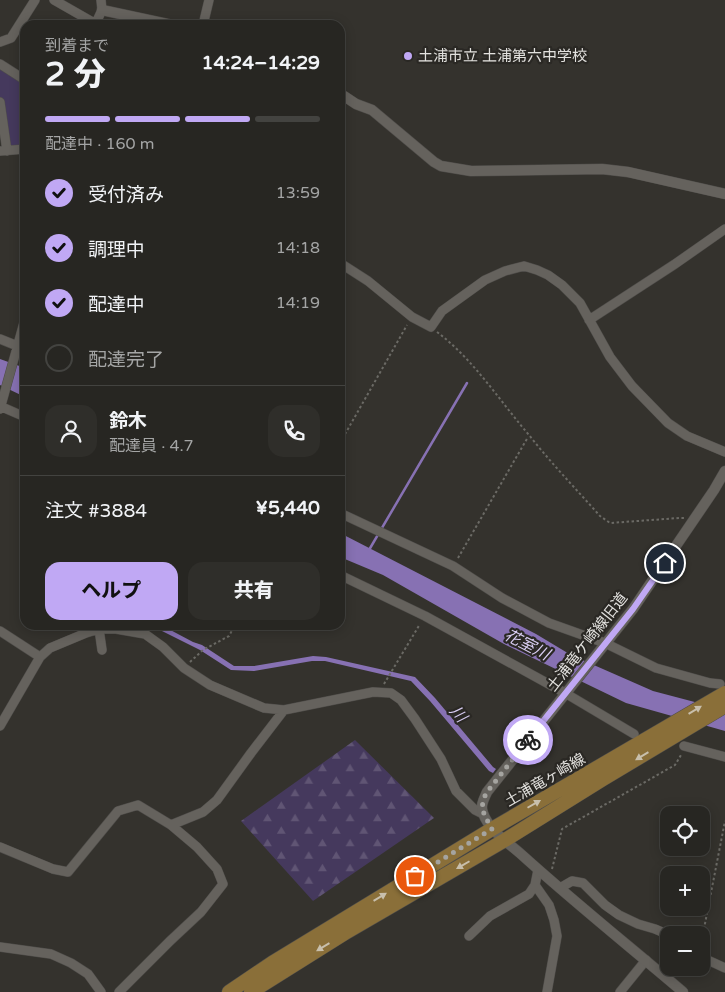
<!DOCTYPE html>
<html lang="ja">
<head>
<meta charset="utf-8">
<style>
	:root { --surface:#272622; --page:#2f2e2a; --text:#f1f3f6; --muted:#a4a5a5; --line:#434340; --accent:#c0a8f4 }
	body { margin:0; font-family:"Varela Round","Noto Sans JP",sans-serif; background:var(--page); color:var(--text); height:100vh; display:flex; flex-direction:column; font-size:19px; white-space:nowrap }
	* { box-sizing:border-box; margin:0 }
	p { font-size:16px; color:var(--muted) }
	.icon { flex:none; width:28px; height:28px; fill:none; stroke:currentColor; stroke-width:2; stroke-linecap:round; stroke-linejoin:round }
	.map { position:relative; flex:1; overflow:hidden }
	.side { position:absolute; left:20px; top:20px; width:325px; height:610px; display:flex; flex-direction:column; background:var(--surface); border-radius:15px; box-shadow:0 2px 12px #0003,0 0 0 1px var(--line) }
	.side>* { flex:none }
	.tools { position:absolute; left:660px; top:806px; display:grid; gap:10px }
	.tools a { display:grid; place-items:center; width:50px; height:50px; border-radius:10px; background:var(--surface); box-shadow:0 2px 12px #0003,0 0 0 1px var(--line); font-size:25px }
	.pin { position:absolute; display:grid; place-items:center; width:42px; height:42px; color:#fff; margin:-21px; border:2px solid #fff; border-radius:50%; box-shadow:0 1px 5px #0007 }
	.courier { position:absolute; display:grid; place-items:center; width:50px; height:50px; margin:-25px; border:4px solid #c0a8f4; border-radius:50%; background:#fff; color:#222; box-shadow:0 1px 6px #0007 }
	.head em { font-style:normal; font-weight:800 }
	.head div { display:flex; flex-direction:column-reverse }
	.head { display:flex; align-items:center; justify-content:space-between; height:85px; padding:0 25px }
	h1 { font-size:32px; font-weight:800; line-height:38px }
	.bar { display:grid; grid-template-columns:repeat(4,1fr); gap:8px 5px; align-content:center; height:60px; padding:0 25px }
	.bar i { height:6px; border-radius:4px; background:var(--line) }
	.bar .current { background:var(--accent) }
	.bar p { grid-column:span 4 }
	.line { display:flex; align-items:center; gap:12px; padding:0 25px; border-top:1px solid var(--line) }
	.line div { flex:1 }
	.round { display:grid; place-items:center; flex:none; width:52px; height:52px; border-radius:15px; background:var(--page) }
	ol { padding:0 25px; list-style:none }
	li { display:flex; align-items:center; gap:15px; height:55px }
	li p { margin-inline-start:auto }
	li .icon { padding:5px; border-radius:50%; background:var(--accent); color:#111; stroke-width:4 }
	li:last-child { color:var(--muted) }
	li i { width:28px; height:28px; border:2px solid var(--line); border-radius:50% }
	.cta { display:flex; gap:10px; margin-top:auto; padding:10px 25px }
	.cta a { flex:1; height:58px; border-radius:15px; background:var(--accent); color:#111; font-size:20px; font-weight:800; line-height:58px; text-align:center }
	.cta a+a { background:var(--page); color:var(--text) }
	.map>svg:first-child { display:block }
	.forest { fill:url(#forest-firs) }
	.park { fill:#45395d }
	.water { fill:#8771b3 }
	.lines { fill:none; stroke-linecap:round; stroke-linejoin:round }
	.stream { stroke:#8771b3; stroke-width:2.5 }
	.minor-casing { stroke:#4f4d4a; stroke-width:10 }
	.tertiary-casing { stroke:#4f4d4a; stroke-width:11 }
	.primary-casing { stroke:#4f4d4a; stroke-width:15 }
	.path { stroke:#6b6a65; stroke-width:2; stroke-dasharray:2.5 2.5; stroke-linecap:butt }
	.minor { stroke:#65625d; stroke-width:9 }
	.tertiary { stroke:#65625d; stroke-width:10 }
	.primary { stroke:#8a6f39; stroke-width:14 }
	.oneway { fill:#c8bfac }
	.done { stroke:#a5a4a0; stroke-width:5; stroke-dasharray:0 9 }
	.route { stroke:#c0a8f4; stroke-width:6 }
	.poi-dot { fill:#c0a8f4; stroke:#2a2824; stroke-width:2 }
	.labels { text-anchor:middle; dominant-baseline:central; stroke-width:4.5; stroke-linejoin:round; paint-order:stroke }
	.poi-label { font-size:15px; fill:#e2e1de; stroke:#2a2824; text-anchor:start }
	.street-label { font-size:15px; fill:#e2e1de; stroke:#2a2824 }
	.water-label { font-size:16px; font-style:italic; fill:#d8cdf2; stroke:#2a2824 }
</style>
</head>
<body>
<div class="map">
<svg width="725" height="992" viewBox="0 0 725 992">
	<defs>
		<pattern id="forest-firs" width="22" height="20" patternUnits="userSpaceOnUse" patternTransform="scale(1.25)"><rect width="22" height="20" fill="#45395d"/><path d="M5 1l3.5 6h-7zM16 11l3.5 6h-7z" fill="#605574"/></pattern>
	</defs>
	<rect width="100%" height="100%" fill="#34322d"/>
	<path class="forest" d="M355,740L434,818L313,901L241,821Z"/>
	<path class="park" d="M0,64L25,80V149L7,151L0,102Z"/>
	<path class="water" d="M0,359L25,368V397L0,385Z
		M340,533L536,634L571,655L653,691L725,710V731L626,703L504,644L383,575L340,557Z
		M150,625H161L193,642L202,645L234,666H254L313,656L326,657L415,677L435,698L493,767L496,769L493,773L489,771L430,701L411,681L325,661H312L254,671L231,670L200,650Z"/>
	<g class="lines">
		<path class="stream" d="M369,550L467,383"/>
		<g class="minor-casing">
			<path id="minor" d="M54,0L96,24
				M95,25L102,10L101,0
				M203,25L209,0
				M0,42L11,38L35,0
				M0,64L25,80
				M0,102L7,151
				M0,151L25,149
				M340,263L368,281L412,317L431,327L442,311L485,280L505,271L524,266L537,270L548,275L562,285L580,303L610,357L632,386L668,423L687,436L725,452
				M589,320L675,264L725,229
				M0,339L25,349
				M0,406L25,417
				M0,409L25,319
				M340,513L453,566L502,598L549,623L605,643L656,668L710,683L720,684
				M340,575L425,616L565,693L634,734
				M99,629L102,650
				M0,631L40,657
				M0,726L40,657L50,648L86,633L99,629H116L145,634L163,647L184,668L210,685L264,708L284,710L373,692L391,693L401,700L415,719L441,759L456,791L475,810L483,814
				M684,746L725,757
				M171,825L203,812L217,800L251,753L284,710
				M0,847L53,869L68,872L118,811L138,805L171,825L197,847L217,869L223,884L201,912L170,941L119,992
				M535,885L549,905L554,920L557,936L547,992
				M560,888L572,881L583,883L605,905L619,915L638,924L655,929L669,935
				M469,936L490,916L529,894L535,885L538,870
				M0,947L51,954L71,963L88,974L101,992
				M701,957L725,968
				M620,992L646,960"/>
		</g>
		<g class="tertiary-casing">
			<path id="tertiary" d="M102,10L172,25
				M340,96H344L356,104L372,110L434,162L441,166L471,171L602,169L628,172L725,194
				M683,992C629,946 574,902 522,855C509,843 489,831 483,813C480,805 484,799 487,792L633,609L714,490L725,471"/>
		</g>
		<g class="primary-casing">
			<path id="primary" d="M229,992L272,963L492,829L725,693
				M251,992L345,933L505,840L603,779L725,706"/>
		</g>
		<path class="path" d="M437,332C474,360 499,400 529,435C551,463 576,489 600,516L610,523L679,518H684
			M340,443L407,325
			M458,558L528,437
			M190,662L203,650L229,636L235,625
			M384,684L420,624
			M552,869L562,829L675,765L681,755
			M701,944L725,821"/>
		<use href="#minor" class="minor"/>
		<use href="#tertiary" class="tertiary"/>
		<use href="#primary" class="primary"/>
	</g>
	<defs><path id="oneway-solid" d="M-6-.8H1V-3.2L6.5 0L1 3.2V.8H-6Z" transform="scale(1.25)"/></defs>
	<g class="oneway">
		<use href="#oneway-solid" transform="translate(695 710) rotate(-31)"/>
		<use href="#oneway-solid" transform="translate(642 756) rotate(149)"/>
		<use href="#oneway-solid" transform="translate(534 804) rotate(-30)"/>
		<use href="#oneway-solid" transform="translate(463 865) rotate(150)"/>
		<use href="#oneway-solid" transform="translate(380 897) rotate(-31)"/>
		<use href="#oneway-solid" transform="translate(323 947) rotate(149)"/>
	</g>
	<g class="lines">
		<path class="done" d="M415,876L492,829C484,814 478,808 487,792L528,740"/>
		<path class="route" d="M528,740L633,609L665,563"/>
	</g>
	<circle class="poi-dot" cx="408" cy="56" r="5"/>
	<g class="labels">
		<g class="poi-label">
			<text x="418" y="56">土浦市立 土浦第六中学校</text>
		</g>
		<g class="street-label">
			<text transform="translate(587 642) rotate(-52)">土浦竜ケ崎線旧道</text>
			<text transform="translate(545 780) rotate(-30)">土浦竜ヶ崎線</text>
		</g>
		<g class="water-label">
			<text transform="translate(527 645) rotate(27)">花室川</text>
			<text transform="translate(458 714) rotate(49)">川</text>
		</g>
	</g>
</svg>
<div class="tools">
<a><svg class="icon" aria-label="locate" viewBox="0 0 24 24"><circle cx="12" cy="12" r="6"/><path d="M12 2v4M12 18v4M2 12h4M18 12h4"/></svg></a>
<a>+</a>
<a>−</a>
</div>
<div class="pin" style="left:415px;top:876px;background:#ea580c"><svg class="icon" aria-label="bag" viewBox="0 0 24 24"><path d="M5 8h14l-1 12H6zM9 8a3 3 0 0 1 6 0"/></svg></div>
<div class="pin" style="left:665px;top:563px;background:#1f2937"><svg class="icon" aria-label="home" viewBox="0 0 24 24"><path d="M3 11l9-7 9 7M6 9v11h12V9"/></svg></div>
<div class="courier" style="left:528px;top:740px"><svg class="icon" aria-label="bike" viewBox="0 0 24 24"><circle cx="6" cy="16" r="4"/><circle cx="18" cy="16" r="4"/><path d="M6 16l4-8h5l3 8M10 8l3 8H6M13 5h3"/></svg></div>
<section class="side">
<div class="head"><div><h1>2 分</h1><p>到着まで</p></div><em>14:24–14:29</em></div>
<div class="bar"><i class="current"></i><i class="current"></i><i class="current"></i><i></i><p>配達中 · 160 m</p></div>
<ol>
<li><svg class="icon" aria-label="check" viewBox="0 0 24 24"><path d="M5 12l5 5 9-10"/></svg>受付済み<p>13:59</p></li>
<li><svg class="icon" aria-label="check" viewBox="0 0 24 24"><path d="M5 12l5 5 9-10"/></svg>調理中<p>14:18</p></li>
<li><svg class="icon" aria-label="check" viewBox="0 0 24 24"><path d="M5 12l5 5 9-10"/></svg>配達中<p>14:19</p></li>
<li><i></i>配達完了</li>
</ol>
<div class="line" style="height:90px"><a class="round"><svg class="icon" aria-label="person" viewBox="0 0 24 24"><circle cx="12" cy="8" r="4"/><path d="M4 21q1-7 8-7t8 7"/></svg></a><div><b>鈴木</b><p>配達員 · 4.7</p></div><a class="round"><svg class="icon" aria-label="phone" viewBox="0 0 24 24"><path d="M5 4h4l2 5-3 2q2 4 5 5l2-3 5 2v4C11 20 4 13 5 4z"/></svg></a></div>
<div class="line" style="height:65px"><div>注文 #3884</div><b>¥5,440</b></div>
<div class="cta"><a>ヘルプ</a><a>共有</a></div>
</section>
</div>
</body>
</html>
